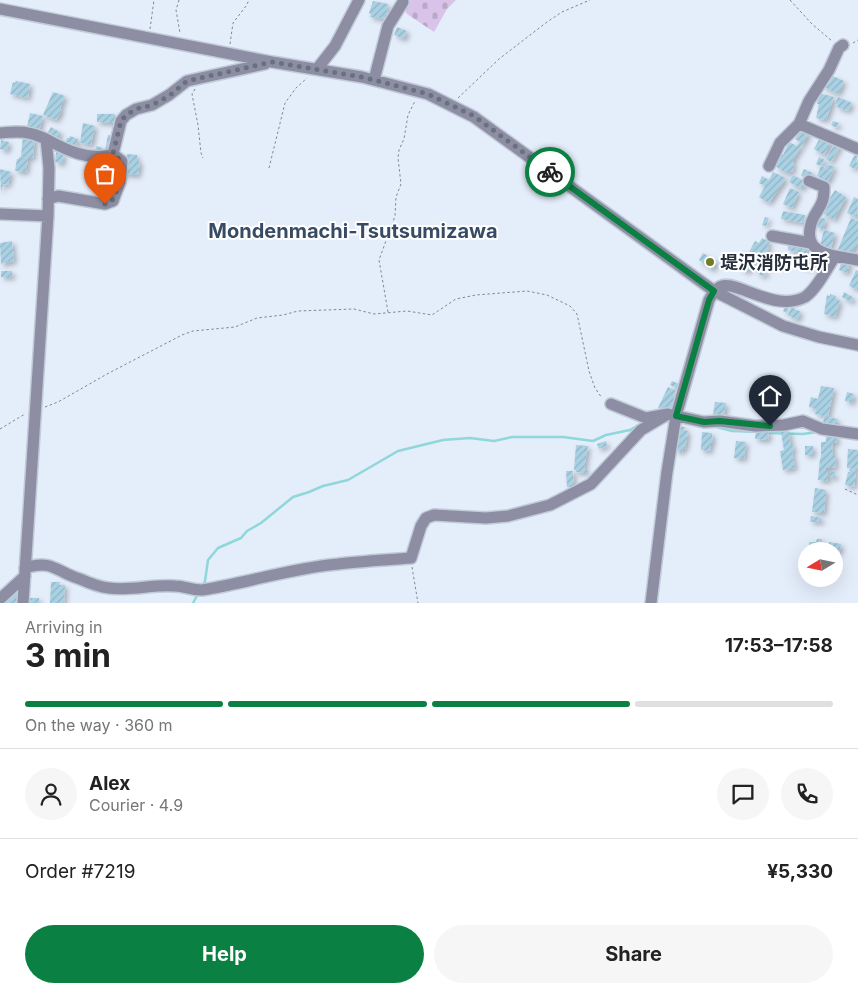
<!DOCTYPE html>
<html lang="en">
<head>
<meta charset="utf-8">
<style>
	:root { --surface:#fff; --page:#f6f6f6; --text:#222; --muted:#767676; --line:#e0e0e0; --accent:#0b8043 }
	body { margin:0; font-family:Inter,"Noto Sans JP",sans-serif; background:var(--page); color:var(--text); height:100vh; display:flex; flex-direction:column; font-size:19px; white-space:nowrap }
	* { box-sizing:border-box; margin:0 }
	p { font-size:16px; color:var(--muted) }
	.icon { flex:none; width:28px; height:28px; fill:none; stroke:currentColor; stroke-width:2; stroke-linecap:round; stroke-linejoin:round }
	.map { position:relative; height:603px; overflow:hidden }
	.panel { display:flex; flex-direction:column; background:var(--surface); flex:1 }
	.panel>* { flex:none }
	.needle { width:32px; rotate:260deg }
	.controls { position:absolute; left:798px; top:542px; display:grid; gap:10px }
	.controls a { display:grid; place-items:center; width:45px; height:45px; border-radius:50%; background:var(--surface); box-shadow:0 5px 20px #0002; font-size:25px }
	.pin { position:absolute; display:grid; place-items:center; width:42px; height:42px; color:#fff; margin:-51px -21px; border-radius:50% 50% 50% 0; rotate:-45deg; box-shadow:0 0 5px #0007 }
	.pin .icon { rotate:45deg }
	.courier { position:absolute; display:grid; place-items:center; width:50px; height:50px; margin:-25px; border:4px solid #0b8043; border-radius:50%; background:#fff; color:#222; box-shadow:0 1px 6px #0007 }
	.headline em { font-style:normal; font-weight:700 }
	.headline div { display:flex; flex-direction:column-reverse }
	.headline { display:flex; align-items:center; justify-content:space-between; height:85px; padding:0 25px }
	h1 { font-size:32px; font-weight:700; line-height:38px }
	.bar { display:grid; grid-template-columns:repeat(4,1fr); gap:8px 5px; align-content:center; height:60px; padding:0 25px }
	.bar i { height:6px; border-radius:4px; background:var(--line) }
	.bar .selected { background:var(--accent) }
	.bar p { grid-column:span 4 }
	.line { display:flex; align-items:center; gap:12px; padding:0 25px; border-top:1px solid var(--line) }
	.line div { flex:1 }
	.round { display:grid; place-items:center; flex:none; width:52px; height:52px; border-radius:26px; background:var(--page) }
	.primary-button { display:flex; gap:10px; margin-top:auto; padding:10px 25px }
	.primary-button a { flex:1; height:58px; border-radius:30px; background:var(--accent); color:#fff; font-size:20px; font-weight:700; line-height:58px; text-align:center }
	.primary-button a+a { background:var(--page); color:var(--text) }
	.map>svg:first-child { display:block }
	.cemetery { fill:url(#cemetery-stones) }
	.lines { fill:none; stroke-linecap:round; stroke-linejoin:round }
	.stream { stroke:#8fd7da; stroke-width:2.5 }
	.building { fill:url(#building-hatch); filter:url(#shadow) }
	.minor-casing { stroke:#c2cbd8; stroke-width:14 }
	.path { stroke:#7e8793; stroke-width:1; stroke-dasharray:2.5 2.5; stroke-linecap:butt }
	.minor { stroke:#8d8ea4; stroke-width:11 }
	.done { stroke:#68727e; stroke-width:5; stroke-dasharray:0 9 }
	.route { stroke:#0b8043; stroke-width:6 }
	.poi-dot { fill:#727c27; stroke:#fff; stroke-width:2 }
	.labels { text-anchor:middle; dominant-baseline:central; stroke-width:4; stroke-linejoin:round; paint-order:stroke }
	.poi-label { font-size:18px; font-weight:bold; fill:#262f3b; stroke:#fff; text-anchor:start }
	.quarter-label { font-size:20px; font-weight:bold; fill:#384b65; stroke:#fff }
</style>
</head>
<body>
<div class="map">
<svg width="858" height="603" viewBox="0 0 858 603">
	<defs>
		<pattern id="cemetery-stones" width="16" height="16" patternUnits="userSpaceOnUse" patternTransform="scale(1.25)"><rect width="16" height="16" fill="#d9c3e8"/><path d="M2 7V4a2 2 0 0 1 4 0v3zM10 15v-3a2 2 0 0 1 4 0v3z" fill="#baa8c8"/></pattern>
		<pattern id="building-hatch" width="6" height="6" patternUnits="userSpaceOnUse" patternTransform="scale(1.25)"><rect width="6" height="6" fill="#a9d1e3"/><path d="M-1 1l2-2M0 6l6-6M5 7l2-2" fill="none" stroke="#91b4c4"/></pattern>
		<filter id="shadow"><feDropShadow dx="3" dy="3" stdDeviation="2.5" flood-color="#0004"/></filter>
	</defs>
	<rect width="100%" height="100%" fill="#e4edfa"/>
	<path class="cemetery" d="M404,0H456L447,9L434,32L407,14L403,8Z"/>
	<g class="lines">
		<path class="stream" d="M713,426L732,431L759,432
			M767,433L803,434L817,432
			M203,585L205,581L208,560L218,548L241,538L247,531L261,523L293,497L309,492L323,486L348,480L398,451L443,440L470,438L494,441L512,437H563L593,441L606,435L630,430L644,422
			M193,603L198,594"/>
	</g>
	<path class="building" d="M373,1L388,4L387,15H385L384,19L370,17L371,14L369,13Z
		M397,27L407,31L404,39L394,35Z
		M833,76L844,81L838,94L822,86L826,79L830,81Z
		M16,81L30,84L28,98L10,94L13,82L15,83Z
		M53,92L65,96L60,109L62,110L56,120L43,115Z
		M819,93L834,97L826,120L816,118L819,104H817Z
		M838,97L852,103L848,111L837,107L838,105L835,104Z
		M30,113L43,116L39,131L27,127Z
		M97,114H115V123L97,122Z
		M833,121L839,123L837,128L831,125Z
		M83,123L95,126L91,145L80,143Z
		M51,127L61,133L57,140L47,134Z
		M802,129L809,133L792,162L794,163L793,166L794,167L792,172L790,171L788,174L775,166L779,158L777,157L779,153L783,155L789,142L797,146L800,142L795,139Z
		M23,135L35,137L33,158L21,157Z
		M108,135L116,136L112,152L105,150Z
		M70,136L78,139L76,145L79,146L77,151L64,145L67,138H69Z
		M821,136L832,141L824,155L814,149Z
		M1,140L9,142L7,151L0,149Z
		M836,141L841,144L831,162L826,159Z
		M96,146L103,148L102,150L106,151L94,154Z
		M56,152L64,154L62,164L55,162Z
		M127,154L137,155V161L140,162L138,175L123,174Z
		M855,154L858,155L856,162L858,164L855,169L849,166Z
		M19,157L28,158L26,172L15,171L17,159H19Z
		M819,157L825,160L821,166L816,164Z
		M104,162L115,164L112,187L107,186L106,192L91,190L92,183L103,184L99,182L100,173H102Z
		M827,164L835,167L833,171L825,168Z
		M821,166L833,172L827,183L820,180L821,178L817,176Z
		M0,169L11,172L8,185L3,184L1,193Z
		M804,169L813,173L811,179L801,176Z
		M773,172L786,178L769,203L759,197L765,186L759,183L762,176L769,180Z
		M793,175L806,182L802,189L789,182Z
		M790,188L799,192L792,208L783,204Z
		M835,190L846,197L834,220L821,212Z
		M854,197L858,199L857,217L847,213Z
		M783,211L805,215L804,223L781,219Z
		M765,217L769,218L766,226L762,225Z
		M819,217L826,219L823,229L816,227Z
		M851,218L858,221V242L851,254L838,249Z
		M824,230L835,233L831,248L820,245Z
		M762,238L770,242L767,247L769,248L767,252L765,251L760,262L747,256L755,241L759,243Z
		M12,241L14,261L1,264L0,243Z
		M789,241L809,246L806,254L788,250Z
		M703,253L717,261L712,270L699,260Z
		M803,254L815,259L811,269L799,265Z
		M745,257L752,260L751,261L753,262L748,272L739,268Z
		M842,260L850,262L847,273L839,270Z
		M763,268L767,271L763,277L755,271L757,269L761,272Z
		M856,270L858,271V290L849,286Z
		M1,271H12V277H1Z
		M844,292L854,298L851,302L842,297Z
		M830,294L836,296L835,298L840,301L835,317L824,314L827,295L830,296Z
		M785,307L789,309L787,313L783,311Z
		M791,307L801,312L797,320L788,315Z
		M672,381L679,384L677,388L670,385Z
		M821,386L834,388L828,417L838,419L836,427L823,424L824,416L815,414L816,409L809,407L811,397L818,399Z
		M668,387L676,391L674,394L675,395L671,408L668,407L665,412L658,408Z
		M847,392L854,394L852,403L845,401Z
		M715,402L726,403L724,416L713,415Z
		M679,426L685,427L684,431H688L685,449L683,448L682,452L675,451Z
		M756,431H769L768,440L755,439Z
		M789,431L791,445H793L794,450L792,451L795,468L783,470L780,451L784,450L781,432Z
		M702,432L712,433L713,443L711,442L710,451L701,450Z
		M836,434L837,443H832L833,456H836L835,468H826V470H828V481L818,480L820,458H821V455H823L821,454V442H826V435Z
		M606,441L607,446L599,449L597,444Z
		M736,441L746,442L744,459L734,458Z
		M576,445L588,446L584,469H587V473L576,472V470H574Z
		M805,446H813V455H805Z
		M848,449L858,450V469L847,468Z
		M850,469L856,470L854,487L845,485L848,472H850Z
		M566,471H573L574,487H567Z
		M830,472H835V478H830Z
		M815,488L826,490L824,513L812,512Z
		M811,516L822,518L821,522H810Z
		M817,539H822V551H806V549H809V542H816Z
		M829,542L841,544L839,553L828,551Z
		M51,582H60L59,585H65L64,603H50Z
		M14,591L15,593L20,592L19,603H4L13,596L11,594Z
		M26,598H39V603H26Z"/>
	<g class="lines">
		<g class="minor-casing">
			<path id="minor" d="M0,9L272,62L362,77L428,94L474,117L714,291L783,326L819,337L858,345
				M317,69L335,46L359,0
				M374,80L388,26L403,2
				M799,124L858,149
				M0,133C20,131 28,131 46,139
				M769,166L780,143L799,124L809,101L829,70L839,48L843,45
				M809,181L824,187C824,191 824,195 823,199C821,208 813,215 811,224C805,245 817,252 835,256
				M48,199L58,196L105,204L113,201L120,182L122,161L113,154
				M0,214L48,216
				M772,236L811,243
				M611,404L646,418L668,414L704,422L720,421L755,426L784,425L803,421L822,429L858,434
				M25,568C53,559 56,572 80,579C89,583 99,587 109,588C131,591 154,584 175,586C185,586 190,590 202,590C247,583 292,568 338,564C362,561 386,560 411,558L421,526L426,518L434,515L486,518L508,516L550,505L591,484L641,430L668,414
				M0,599L25,576
				M23,603L48,216L49,168L46,139C66,150 90,162 113,154L121,121L126,115L136,109L152,105L169,95L187,81L265,64
				M651,603L667,472L676,416L709,300C712,295 715,288 722,286C728,284 735,287 741,289C761,296 784,308 805,297C816,290 828,267 835,256L858,260"/>
		</g>
		<path class="path" d="M179,0L176,10L180,33
			M790,0L812,24L832,41
			M150,29L154,0
			M853,43L858,40
			M230,44L233,23L246,6L249,0
			M195,89L192,94L198,125L201,153L203,158
			M458,98L499,59L547,22L562,12L590,0
			M269,168L285,103L296,88L307,78
			M388,312L379,260L395,216L396,197L401,184L398,158L399,150L404,139L408,115L415,101
			M45,407L58,402L107,374L182,335L193,331L235,327L257,318L283,315L298,311L354,309L374,314L407,311L432,315L456,299L476,295L527,291L547,295L570,306L577,314L589,371L595,388L602,398
			M0,429L25,414
			M845,489L858,495
			M412,567L418,603"/>
		<use href="#minor" class="minor"/>
	</g>
	<g class="lines">
		<path class="done" d="M105,204L112,201L120,182L122,161L113,154L121,121L126,115L136,109L152,105L169,96L187,81L272,62L362,77L428,94L474,116L550,172"/>
		<path class="route" d="M550,172L714,291L709,300L676,416L704,422L720,421L770,426"/>
	</g>
	<circle class="poi-dot" cx="710" cy="262" r="5"/>
	<g class="labels">
		<g class="poi-label">
			<text x="720" y="262">堤沢消防屯所</text>
		</g>
		<g class="quarter-label">
			<text x="353" y="231">Mondenmachi-Tsutsumizawa</text>
		</g>
	</g>
</svg>
<div class="controls">
<a><svg class="needle" viewBox="-14 -14 28 28"><path d="M0-13l5 13h-10z" fill="#e53935"/><path d="M0 13l5-13h-10z" fill="#767676"/></svg></a>
</div>
<div class="pin" style="left:105px;top:204px;background:#ea580c"><svg class="icon" aria-label="bag" viewBox="0 0 24 24"><path d="M5 8h14l-1 12H6zM9 8a3 3 0 0 1 6 0"/></svg></div>
<div class="pin" style="left:770px;top:426px;background:#1f2937"><svg class="icon" aria-label="home" viewBox="0 0 24 24"><path d="M3 11l9-7 9 7M6 9v11h12V9"/></svg></div>
<div class="courier" style="left:550px;top:172px"><svg class="icon" aria-label="bike" viewBox="0 0 24 24"><circle cx="6" cy="16" r="4"/><circle cx="18" cy="16" r="4"/><path d="M6 16l4-8h5l3 8M10 8l3 8H6M13 5h3"/></svg></div>
</div>
<section class="panel">
<div class="headline"><div><h1>3 min</h1><p>Arriving in</p></div><em>17:53–17:58</em></div>
<div class="bar"><i class="selected"></i><i class="selected"></i><i class="selected"></i><i></i><p>On the way · 360 m</p></div>
<div class="line" style="height:90px"><a class="round"><svg class="icon" aria-label="person" viewBox="0 0 24 24"><circle cx="12" cy="8" r="4"/><path d="M4 21q1-7 8-7t8 7"/></svg></a><div><b>Alex</b><p>Courier · 4.9</p></div><a class="round"><svg class="icon" aria-label="chat" viewBox="0 0 24 24"><path d="M4 5h16v11H9l-5 4z"/></svg></a><a class="round"><svg class="icon" aria-label="phone" viewBox="0 0 24 24"><path d="M5 4h4l2 5-3 2q2 4 5 5l2-3 5 2v4C11 20 4 13 5 4z"/></svg></a></div>
<div class="line" style="height:65px"><div>Order #7219</div><b>¥5,330</b></div>
<div class="primary-button"><a>Help</a><a>Share</a></div>
</section>
</body>
</html>
